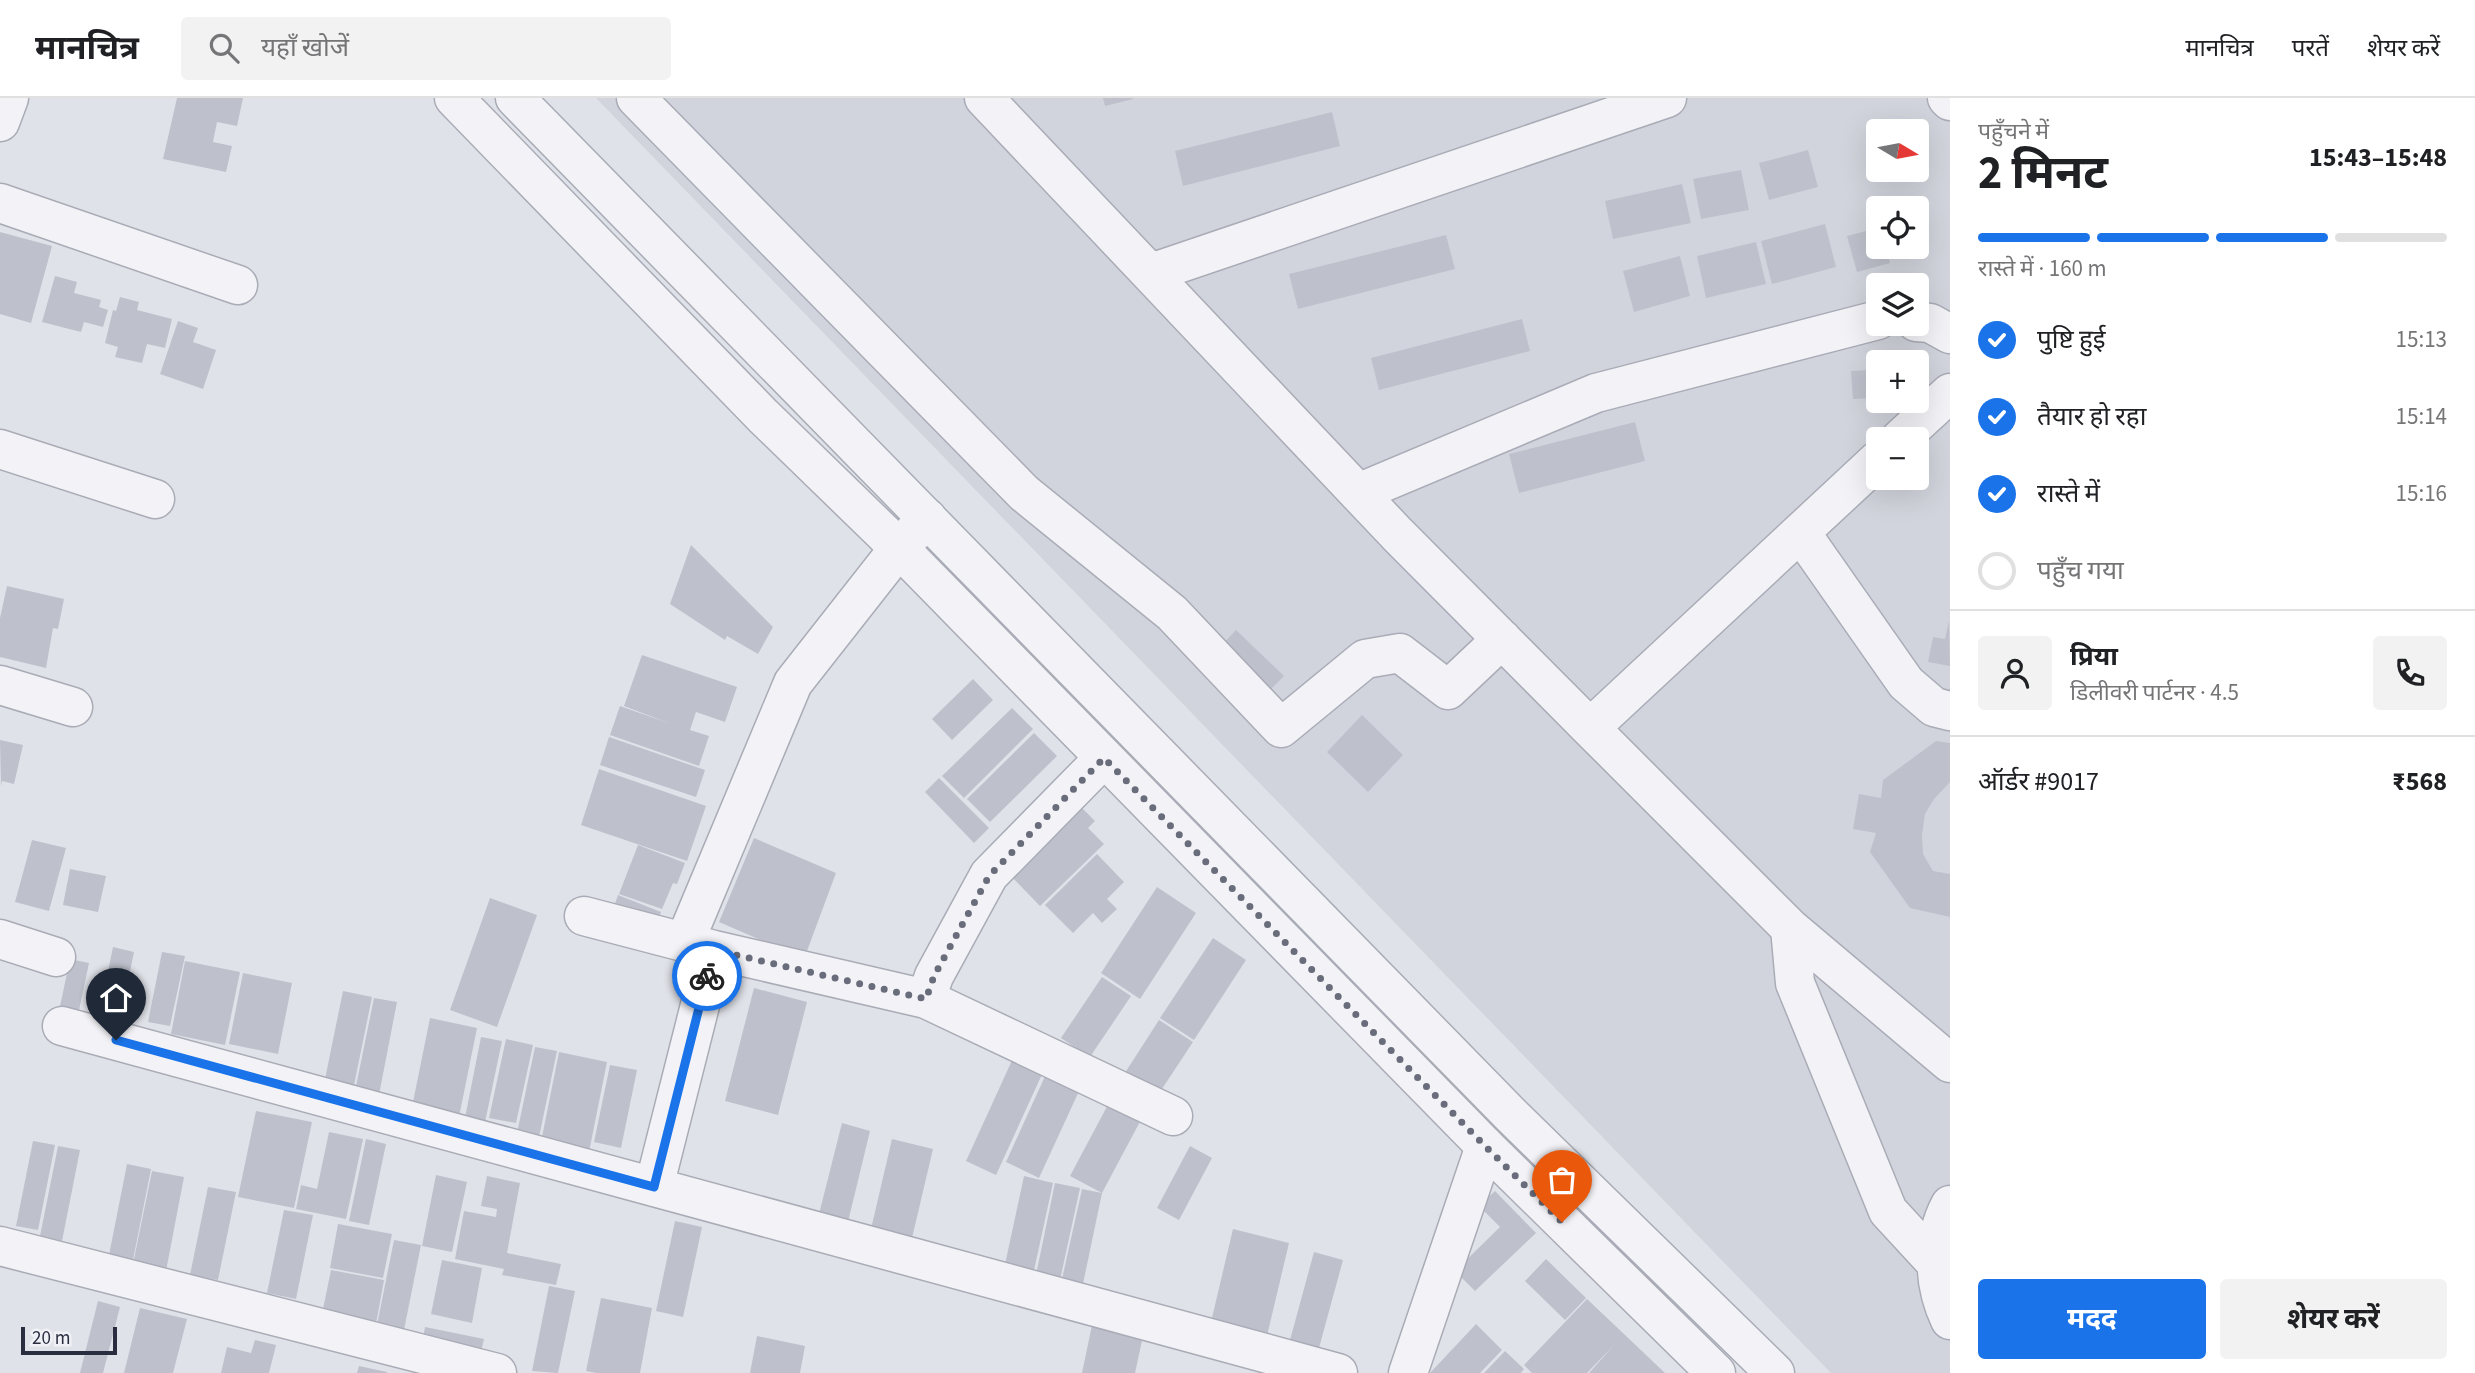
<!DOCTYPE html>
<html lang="hi">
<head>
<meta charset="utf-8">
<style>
	:root { --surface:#fff; --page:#f2f2f2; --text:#202124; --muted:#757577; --line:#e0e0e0; --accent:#1a73e8 }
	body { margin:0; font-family:"Source Sans 3","Noto Sans Devanagari",sans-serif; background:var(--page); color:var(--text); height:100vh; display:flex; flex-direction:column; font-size:26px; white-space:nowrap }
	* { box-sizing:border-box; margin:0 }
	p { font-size:23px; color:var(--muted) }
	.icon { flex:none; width:38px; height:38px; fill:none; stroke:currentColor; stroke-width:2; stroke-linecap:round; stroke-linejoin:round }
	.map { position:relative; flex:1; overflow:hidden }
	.sheet { display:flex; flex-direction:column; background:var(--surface); width:525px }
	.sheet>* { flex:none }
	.needle { width:46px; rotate:100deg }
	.buttons { position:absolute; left:1866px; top:21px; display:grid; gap:14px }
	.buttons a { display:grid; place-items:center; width:63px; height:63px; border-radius:7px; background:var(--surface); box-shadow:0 7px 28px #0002; font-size:35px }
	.scale { position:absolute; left:21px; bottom:18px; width:96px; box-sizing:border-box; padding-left:7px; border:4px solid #292d3f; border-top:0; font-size:19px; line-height:24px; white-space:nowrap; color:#292d3f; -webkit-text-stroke:5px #f0f1f6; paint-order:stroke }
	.pin { position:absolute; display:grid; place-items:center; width:60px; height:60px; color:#fff; margin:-72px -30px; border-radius:50% 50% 50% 0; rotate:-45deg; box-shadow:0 0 7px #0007 }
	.pin .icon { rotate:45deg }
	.courier { position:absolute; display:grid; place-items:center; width:70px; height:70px; margin:-35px; border:5px solid #1a73e8; border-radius:50%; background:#fff; color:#222; box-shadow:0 2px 9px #0007 }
	.overview em { font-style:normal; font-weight:700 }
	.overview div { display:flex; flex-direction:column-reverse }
	.overview { display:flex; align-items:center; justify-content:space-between; height:119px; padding:0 28px }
	h1 { font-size:46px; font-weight:700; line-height:52px }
	.bar { display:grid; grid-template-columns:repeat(4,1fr); gap:10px 7px; align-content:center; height:84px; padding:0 28px }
	.bar i { height:9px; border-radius:5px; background:var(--line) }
	.bar .selected { background:var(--accent) }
	.bar p { grid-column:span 4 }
	.line { display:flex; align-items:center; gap:18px; padding:0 28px; border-top:2px solid var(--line) }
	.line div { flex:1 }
	.round { display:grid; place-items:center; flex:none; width:74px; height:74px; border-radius:7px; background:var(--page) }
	ol { padding:0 28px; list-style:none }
	li { display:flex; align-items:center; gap:21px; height:77px }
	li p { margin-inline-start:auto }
	li .icon { padding:7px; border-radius:50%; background:var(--accent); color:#fff; stroke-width:4 }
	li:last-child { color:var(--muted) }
	li i { width:38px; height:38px; border:4px solid var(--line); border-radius:50% }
	.action { display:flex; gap:14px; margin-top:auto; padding:14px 28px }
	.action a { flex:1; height:80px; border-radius:7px; background:var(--accent); color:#fff; font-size:28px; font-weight:700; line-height:80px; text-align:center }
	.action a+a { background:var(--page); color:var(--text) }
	header { display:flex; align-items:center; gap:42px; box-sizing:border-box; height:98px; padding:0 35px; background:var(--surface); border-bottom:2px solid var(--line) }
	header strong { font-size:33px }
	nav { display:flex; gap:38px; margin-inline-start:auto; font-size:24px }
	.search { width:490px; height:63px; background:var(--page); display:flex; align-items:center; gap:18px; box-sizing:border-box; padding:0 24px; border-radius:7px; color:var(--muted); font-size:26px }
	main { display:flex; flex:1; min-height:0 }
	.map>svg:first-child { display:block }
	.built { fill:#d2d4dd; fill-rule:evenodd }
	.building { fill:#bec0cb }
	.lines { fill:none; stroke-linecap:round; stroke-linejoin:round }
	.minor-casing { stroke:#a9acb6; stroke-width:41 }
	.tertiary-casing { stroke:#a9acb6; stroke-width:41 }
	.minor { stroke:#f3f3f7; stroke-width:38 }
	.tertiary { stroke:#f3f3f7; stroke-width:38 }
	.done { stroke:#696c7a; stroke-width:7; stroke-dasharray:0 12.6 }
	.route { stroke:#1a73e8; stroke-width:9 }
</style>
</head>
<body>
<header>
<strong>मानचित्र</strong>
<div class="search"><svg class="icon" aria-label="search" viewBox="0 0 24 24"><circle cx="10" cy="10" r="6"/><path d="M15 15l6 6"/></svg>यहाँ खोजें</div>
<nav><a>मानचित्र</a><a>परतें</a><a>शेयर करें</a></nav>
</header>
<main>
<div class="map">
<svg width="1950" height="1275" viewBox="0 0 1950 1275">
	<rect width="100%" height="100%" fill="#e0e2e9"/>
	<path class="built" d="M596,0H1950V1275H1831ZM1878,33H1916V72H1878ZM1878,110H1916V149H1878ZM1878,187H1916V226H1878ZM1878,264H1916V303H1878ZM1878,341H1916V380H1878Z"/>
	<path class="building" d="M177,0H243L237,28L217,24L213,44L232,48L226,74L163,61Z
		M1103,0H1133V1L1105,8Z
		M1332,14L1340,48L1183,88L1175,53Z
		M1808,52L1818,89L1769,102L1759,65Z
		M1741,72L1749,112L1701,121L1693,81Z
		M1682,86L1691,125L1613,141L1605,103Z
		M1825,126L1836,169L1772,186L1761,143Z
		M1878,130V149H1886L1890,165L1857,174L1847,138Z
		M0,134L52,148L31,225L0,216Z
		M1446,137L1455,171L1298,211L1289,176Z
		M1756,144L1766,186L1706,200L1697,158Z
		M1680,158L1690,198L1634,214L1623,173Z
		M55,178L77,184L74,195L101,202L99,209L108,212L103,229L84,224L81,234L42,224Z
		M120,199L139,204L137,212L172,221L165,250L147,246L142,265L115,259L118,249L105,245L113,212L116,213Z
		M1522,221L1530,253L1379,292L1371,260Z
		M178,223L198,230L193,244L216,252L203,291L160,276Z
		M1872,272L1873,300L1853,301L1851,273Z
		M1635,324L1645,363L1519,395L1509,356Z
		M691,447L773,529L758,556L727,538L725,542L670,506Z
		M7,488L64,501L58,531L53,530L46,570L0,559V520Z
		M1949,523L1950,568L1928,564L1933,539L1945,541Z
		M1236,532L1284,578L1264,598L1217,552Z
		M642,557L737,589L725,624L696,614L690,632L709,638L699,668L610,637L620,608L671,626L624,608Z
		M973,581L993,602L952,642L932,621Z
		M1012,610L1033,631L964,700L942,678Z
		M1362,617L1403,657L1368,694L1327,654Z
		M1034,635L1057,658L990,724L967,701Z
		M609,639L705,672L696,699L600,667Z
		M0,642L23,647L14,686L2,683L1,688Z
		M1936,643L1950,645V684L1934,701L1925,716L1922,737L1923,756L1933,773L1950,776V819L1910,810L1870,754L1876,735L1853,731L1859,696L1881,700L1883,682Z
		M599,671L706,708L687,763L581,727Z
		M939,680L989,730L974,745L925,694Z
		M1081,709L1095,723L1088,730L1104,746L1040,808L1011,778Z
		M754,740L836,775L804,861L719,824Z
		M32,742L66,750L49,813L15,804Z
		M638,747L685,765L677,786L673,785L662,811L619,796Z
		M1097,756L1124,784L1107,801L1117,811L1102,825L1093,815L1073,835L1045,807Z
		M70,771L106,778L98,814L63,807Z
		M1157,789L1196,815L1140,901L1101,875Z
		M618,797L661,814L654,831L612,814Z
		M490,800L537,817L497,929L450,912Z
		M1213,840L1246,862L1194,942L1160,920Z
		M113,849L134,854L117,936L96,932Z
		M162,854L185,858L170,928L148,924Z
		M70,861L89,865L78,917L59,913Z
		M185,863L240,874L225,947L171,936Z
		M243,875L292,885L278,956L229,946Z
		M1102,879L1131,898L1090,959L1061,940Z
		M754,890L807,904L778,1017L725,1003Z
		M343,893L372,899L352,997L323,991Z
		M374,900L397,904L378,1002L354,998Z
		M430,920L477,930L459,1019L412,1009Z
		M1159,922L1193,944L1154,1003L1121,981Z
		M481,939L502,943L484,1029L464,1025Z
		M506,941L533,947L516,1025L489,1020Z
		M535,949L557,953L538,1044L516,1040Z
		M559,954L607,964L589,1054L541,1044Z
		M1014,958L1044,972L996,1077L966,1063Z
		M610,967L637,972L621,1050L594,1044Z
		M1046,976L1080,991L1039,1080L1006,1064Z
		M1111,1001L1143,1018L1102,1095L1083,1186L1062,1181L1082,1091L1102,1095L1070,1078Z
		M256,1013L312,1024L294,1110L238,1099Z
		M842,1025L870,1033L847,1128L818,1120Z
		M329,1034L363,1041L346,1121L296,1111L301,1087L317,1091Z
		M366,1041L386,1046L369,1127L349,1123Z
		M892,1041L933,1051L912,1140L871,1131Z
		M33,1043L55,1047L38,1132L16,1128Z
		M58,1048L80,1052L62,1143L40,1138Z
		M1190,1048L1212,1060L1179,1122L1157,1110Z
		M127,1066L151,1071L133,1162L109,1157Z
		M152,1073L184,1079L166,1173L133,1166Z
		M436,1077L467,1084L452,1154L422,1148Z
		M487,1078L520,1085L507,1155L561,1166L556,1187L502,1177L504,1171L455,1161L464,1113L496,1119L497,1111L481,1108Z
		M1024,1078L1053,1085L1033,1177L1004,1171Z
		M1055,1085L1080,1090L1060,1182L1036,1177Z
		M208,1089L236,1094L218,1182L190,1177Z
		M1495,1093L1536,1135L1475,1193L1455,1173L1500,1129L1479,1108Z
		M284,1112L313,1117L296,1201L267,1195Z
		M675,1123L702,1129L683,1219L656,1213Z
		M338,1126L392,1136L383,1180L330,1170Z
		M1233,1131L1289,1145L1267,1238L1211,1224Z
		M394,1142L421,1147L404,1232L377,1227Z
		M1314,1154L1343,1162L1319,1250L1290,1242Z
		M1546,1161L1586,1200L1565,1222L1525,1183Z
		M442,1162L482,1170L472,1225L431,1216Z
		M331,1172L384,1182L376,1226L322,1216Z
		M549,1188L575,1193L558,1275L532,1273Z
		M601,1200L652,1210L640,1275H597L586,1273Z
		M1587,1201L1624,1236L1665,1275H1589L1615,1246L1587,1275H1532L1524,1267Z
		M98,1203L120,1209L103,1275H80Z
		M140,1210L187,1221L173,1275H124Z
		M1476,1226L1502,1252L1480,1275H1430Z
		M1092,1227L1143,1238L1135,1275H1082Z
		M425,1229L484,1241L480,1258L422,1247Z
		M757,1238L805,1248L800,1275H750Z
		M255,1242L276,1247L269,1275H221L227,1249L251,1255Z
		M1505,1253L1524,1271L1521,1275H1484Z
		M359,1268L387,1274V1275H357Z"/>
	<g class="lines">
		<g class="minor-casing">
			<path id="minor" d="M636,0L1024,395L1172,515L1281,630L1365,561L1400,555L1448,592L1502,541
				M984,0L1397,436L1590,630L1790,830L1950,965
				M1947,0L1950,3
				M0,24L9,0
				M0,105L238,187
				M1151,175L1667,0
				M1916,224L1930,225L1950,236
				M1900,341L1950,295
				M0,351L155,401
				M1358,395L1596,295L1878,222
				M1801,435L1906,585L1934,609L1950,613
				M0,587L73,609
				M1590,630L1878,362
				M584,818L714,852L926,901L1173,1018
				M1790,830L1795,885L1888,1113L1935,1164
				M0,841L56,859
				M685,843L793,585L899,450L927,420
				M926,901L934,878L989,777L1104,660
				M62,928L1338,1275
				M654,1089L714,852
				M1950,1107C1931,1143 1933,1186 1950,1222
				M0,1148L497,1275
				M1408,1275L1485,1048"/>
		</g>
		<g class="tertiary-casing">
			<path id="tertiary" d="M454,0L763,318L899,450L1485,1048L1716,1275
				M515,0L1511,1017L1775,1275"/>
		</g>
		<use href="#minor" class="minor"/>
		<use href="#tertiary" class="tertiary"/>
	</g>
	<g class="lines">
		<path class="done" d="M707,878L714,852L926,901L934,878L989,778L1104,660L1485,1048L1562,1124"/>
		<path class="route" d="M116,942L654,1089L707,878"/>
	</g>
</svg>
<div class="buttons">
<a><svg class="needle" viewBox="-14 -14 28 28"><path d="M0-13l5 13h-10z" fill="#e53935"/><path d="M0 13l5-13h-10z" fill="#757577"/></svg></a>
<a><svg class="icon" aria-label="locate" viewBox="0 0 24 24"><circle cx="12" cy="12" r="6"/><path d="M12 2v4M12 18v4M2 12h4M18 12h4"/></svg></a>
<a><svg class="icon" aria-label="layers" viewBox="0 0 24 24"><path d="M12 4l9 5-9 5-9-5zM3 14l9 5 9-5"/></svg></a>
<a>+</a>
<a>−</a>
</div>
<div class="scale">20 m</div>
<div class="pin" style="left:1562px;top:1124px;background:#ea580c"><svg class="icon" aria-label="bag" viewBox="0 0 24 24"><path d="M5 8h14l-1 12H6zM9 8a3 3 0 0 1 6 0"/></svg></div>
<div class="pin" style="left:116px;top:942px;background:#1f2937"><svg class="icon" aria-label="home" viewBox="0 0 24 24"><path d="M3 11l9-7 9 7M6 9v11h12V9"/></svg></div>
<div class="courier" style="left:707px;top:878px"><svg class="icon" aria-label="bike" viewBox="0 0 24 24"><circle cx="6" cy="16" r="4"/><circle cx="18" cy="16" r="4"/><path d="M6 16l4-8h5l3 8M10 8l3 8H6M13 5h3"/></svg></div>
</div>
<section class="sheet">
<div class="overview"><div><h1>2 मिनट</h1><p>पहुँचने में</p></div><em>15:43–15:48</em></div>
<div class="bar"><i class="selected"></i><i class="selected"></i><i class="selected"></i><i></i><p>रास्ते में · 160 m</p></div>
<ol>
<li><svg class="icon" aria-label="check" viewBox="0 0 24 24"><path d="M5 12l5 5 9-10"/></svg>पुष्टि हुई<p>15:13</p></li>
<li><svg class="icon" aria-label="check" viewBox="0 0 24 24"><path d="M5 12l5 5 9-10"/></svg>तैयार हो रहा<p>15:14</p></li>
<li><svg class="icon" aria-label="check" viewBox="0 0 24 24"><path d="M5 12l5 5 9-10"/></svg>रास्ते में<p>15:16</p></li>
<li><i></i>पहुँच गया</li>
</ol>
<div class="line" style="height:126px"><a class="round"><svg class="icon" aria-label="person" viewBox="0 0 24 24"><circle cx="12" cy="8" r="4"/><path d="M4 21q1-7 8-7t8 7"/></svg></a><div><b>प्रिया</b><p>डिलीवरी पार्टनर · 4.5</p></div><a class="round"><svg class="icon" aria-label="phone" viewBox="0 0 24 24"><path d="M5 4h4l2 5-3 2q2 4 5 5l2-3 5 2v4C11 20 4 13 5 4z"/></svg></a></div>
<div class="line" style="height:91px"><div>ऑर्डर #9017</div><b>₹568</b></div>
<div class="action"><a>मदद</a><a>शेयर करें</a></div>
</section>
</main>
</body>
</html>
